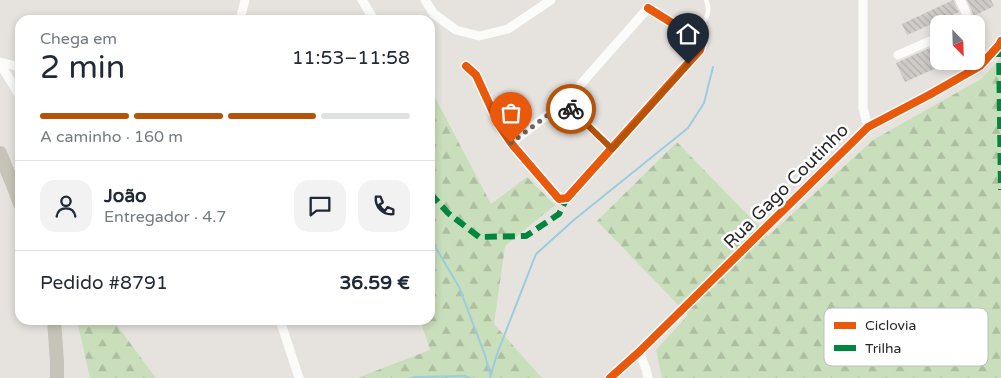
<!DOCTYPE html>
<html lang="pt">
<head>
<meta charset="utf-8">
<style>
	:root { --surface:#fff; --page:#f2f2f3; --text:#1f2937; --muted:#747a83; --line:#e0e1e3; --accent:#b45309 }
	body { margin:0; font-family:"Varela Round",sans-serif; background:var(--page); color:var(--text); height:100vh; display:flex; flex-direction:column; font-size:19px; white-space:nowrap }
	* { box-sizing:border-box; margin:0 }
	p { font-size:16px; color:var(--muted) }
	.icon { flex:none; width:28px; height:28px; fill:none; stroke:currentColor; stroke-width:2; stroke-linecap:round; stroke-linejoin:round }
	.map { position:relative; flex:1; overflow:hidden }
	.side { position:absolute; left:15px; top:15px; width:420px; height:310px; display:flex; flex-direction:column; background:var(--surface); border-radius:15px; box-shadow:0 2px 8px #0003 }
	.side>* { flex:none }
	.needle { width:32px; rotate:157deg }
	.buttons { position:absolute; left:930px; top:15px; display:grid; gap:10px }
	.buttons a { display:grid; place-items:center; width:55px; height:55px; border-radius:10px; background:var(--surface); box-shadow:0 2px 8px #0003; font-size:25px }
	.pin { position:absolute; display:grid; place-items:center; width:42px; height:42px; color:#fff; margin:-51px -21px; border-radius:50% 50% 50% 0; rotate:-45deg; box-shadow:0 0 5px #0007 }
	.pin .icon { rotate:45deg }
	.courier { position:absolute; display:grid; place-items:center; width:50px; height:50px; margin:-25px; border:4px solid #b45309; border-radius:50%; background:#fff; color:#222; box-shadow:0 1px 6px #0007 }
	.headline em { font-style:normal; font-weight:600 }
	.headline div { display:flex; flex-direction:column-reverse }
	.headline { display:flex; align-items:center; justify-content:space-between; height:85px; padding:0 25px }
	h1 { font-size:32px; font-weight:600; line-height:38px }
	.bar { display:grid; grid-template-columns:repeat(4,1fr); gap:8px 5px; align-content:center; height:60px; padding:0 25px }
	.bar i { height:6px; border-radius:4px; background:var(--line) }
	.bar .selected { background:var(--accent) }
	.bar p { grid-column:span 4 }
	.line { display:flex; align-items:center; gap:12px; padding:0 25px; border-top:1px solid var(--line) }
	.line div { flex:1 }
	.round { display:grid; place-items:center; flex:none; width:52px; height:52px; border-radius:15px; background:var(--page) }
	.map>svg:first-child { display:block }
	.forest { fill:url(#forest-firs) }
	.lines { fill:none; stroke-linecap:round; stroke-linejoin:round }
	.stream { stroke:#9acddf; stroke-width:2 }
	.building { fill:url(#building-back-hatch) }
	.service { stroke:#fbfbfa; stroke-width:4.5 }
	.minor { stroke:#fbfbfa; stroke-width:9 }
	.primary { stroke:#c6c3b9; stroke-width:14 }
	.quiet { stroke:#00873e; stroke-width:6; stroke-dasharray:12 6; stroke-linecap:butt }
	.cycleway-casing { stroke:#fff; stroke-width:11 }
	.cycleway { stroke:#e8590c; stroke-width:8 }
	.done { stroke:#6a6968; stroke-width:5; stroke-dasharray:0 9 }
	.route { stroke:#b45309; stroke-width:6 }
	.labels { text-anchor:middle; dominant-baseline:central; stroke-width:5; stroke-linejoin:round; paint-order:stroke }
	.street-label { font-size:18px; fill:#282828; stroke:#fff }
	.key { fill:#fff; stroke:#bebebe; stroke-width:1 }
	.key-label { font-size:14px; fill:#282828 }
</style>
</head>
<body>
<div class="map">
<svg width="1001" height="378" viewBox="0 0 1001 378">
	<defs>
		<pattern id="forest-firs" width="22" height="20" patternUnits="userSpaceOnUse" patternTransform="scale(1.25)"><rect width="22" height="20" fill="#c9debb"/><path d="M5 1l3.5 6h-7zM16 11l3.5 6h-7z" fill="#adbea1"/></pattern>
		<pattern id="building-back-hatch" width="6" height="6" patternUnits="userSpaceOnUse" patternTransform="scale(1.25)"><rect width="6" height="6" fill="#cecbc8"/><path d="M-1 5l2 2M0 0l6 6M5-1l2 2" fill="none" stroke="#b1aeac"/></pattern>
	</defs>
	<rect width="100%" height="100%" fill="#e6e3df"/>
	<path class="forest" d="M1001,58V378H662L656,350L688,315L597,221L677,142L768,236L873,140L981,79Z
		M430,88L491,204L527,177L555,205L505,246L494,324L542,378H357L430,350L420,320H430Z
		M77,320H113L156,378H90Z"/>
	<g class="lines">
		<path class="stream" d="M430,238L459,287L485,355L490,374
			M411,378L416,377L465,376L470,378
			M490,378L497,354L536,254L575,219L688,128L704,103L713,67"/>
	</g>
	<path class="building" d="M953,0L959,12L907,35L902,24Z
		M967,0H991L994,6L974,16Z
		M939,44V61H952L905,82L896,63Z"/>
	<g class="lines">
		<path class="service" d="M700,27C707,18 711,11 706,0"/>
		<path class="minor" d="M362,0L374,20
			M425,0L434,14L456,30L479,36L508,29L551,0
			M863,0V108L868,127
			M960,0C964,9 970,15 963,24
			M240,20L245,0
			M898,55L939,37
			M0,62L20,67
			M0,64L20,96
			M466,66L476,75L499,125L511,143L559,199L567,198L700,50L702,43L693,36L648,8
			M565,102L612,149
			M511,143L565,102L648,8
			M280,320L299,378
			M639,352L646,369L648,378
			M610,378L639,352L868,127L929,95L980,66L999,45L1001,41"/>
		<path class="primary" d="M0,153L15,190L20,204
			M54,320L57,362V378"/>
		<path class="quiet" d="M999,45L1001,190
			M430,193L448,213L479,237L526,236L559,214L567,198"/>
		<g class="cycleway-casing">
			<path id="cycleway" d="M466,66L476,75L499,125L511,143L559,199L567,198L700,50L702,43L693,36L648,8
				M610,378L639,352L868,127L929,95L980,66L999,45L1001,41"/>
		</g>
		<use href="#cycleway" class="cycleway"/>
	</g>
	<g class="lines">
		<path class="done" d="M511,143L565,102L571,109"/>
		<path class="route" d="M571,109L612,149L688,64"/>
	</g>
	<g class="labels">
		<g class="street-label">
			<text transform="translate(786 186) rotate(-45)">Rua Gago Coutinho</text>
		</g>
	</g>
	<rect x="824" y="308" width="164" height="58" rx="8" class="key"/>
	<rect x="834" y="322" width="22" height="7" fill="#e8590c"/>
	<rect x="834" y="345" width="22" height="6" fill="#00873e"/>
	<g class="key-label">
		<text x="865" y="330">Ciclovia</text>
		<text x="865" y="353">Trilha</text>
	</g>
</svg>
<div class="buttons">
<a><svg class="needle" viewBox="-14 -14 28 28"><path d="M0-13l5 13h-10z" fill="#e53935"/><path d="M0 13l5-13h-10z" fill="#747a83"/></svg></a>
</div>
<div class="pin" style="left:511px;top:143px;background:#ea580c"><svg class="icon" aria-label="bag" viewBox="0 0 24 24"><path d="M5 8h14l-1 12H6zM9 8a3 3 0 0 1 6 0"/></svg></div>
<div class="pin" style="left:688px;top:64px;background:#1f2937"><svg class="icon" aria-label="home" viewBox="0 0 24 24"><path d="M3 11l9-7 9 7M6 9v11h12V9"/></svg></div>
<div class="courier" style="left:571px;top:109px"><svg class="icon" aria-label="bike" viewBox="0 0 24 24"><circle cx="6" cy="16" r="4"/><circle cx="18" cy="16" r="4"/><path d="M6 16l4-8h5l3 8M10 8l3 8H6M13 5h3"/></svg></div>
<section class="side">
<div class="headline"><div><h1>2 min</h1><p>Chega em</p></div><em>11:53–11:58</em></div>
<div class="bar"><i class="selected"></i><i class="selected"></i><i class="selected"></i><i></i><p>A caminho · 160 m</p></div>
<div class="line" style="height:90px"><a class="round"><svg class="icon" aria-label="person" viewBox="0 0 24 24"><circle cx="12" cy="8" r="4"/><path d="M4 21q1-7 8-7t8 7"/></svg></a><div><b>João</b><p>Entregador · 4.7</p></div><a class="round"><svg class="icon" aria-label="chat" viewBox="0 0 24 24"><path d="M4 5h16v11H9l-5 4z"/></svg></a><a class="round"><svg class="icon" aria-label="phone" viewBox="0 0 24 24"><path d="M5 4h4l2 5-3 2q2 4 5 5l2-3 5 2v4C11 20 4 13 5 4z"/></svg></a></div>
<div class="line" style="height:65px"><div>Pedido #8791</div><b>36.59 €</b></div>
</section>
</div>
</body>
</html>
